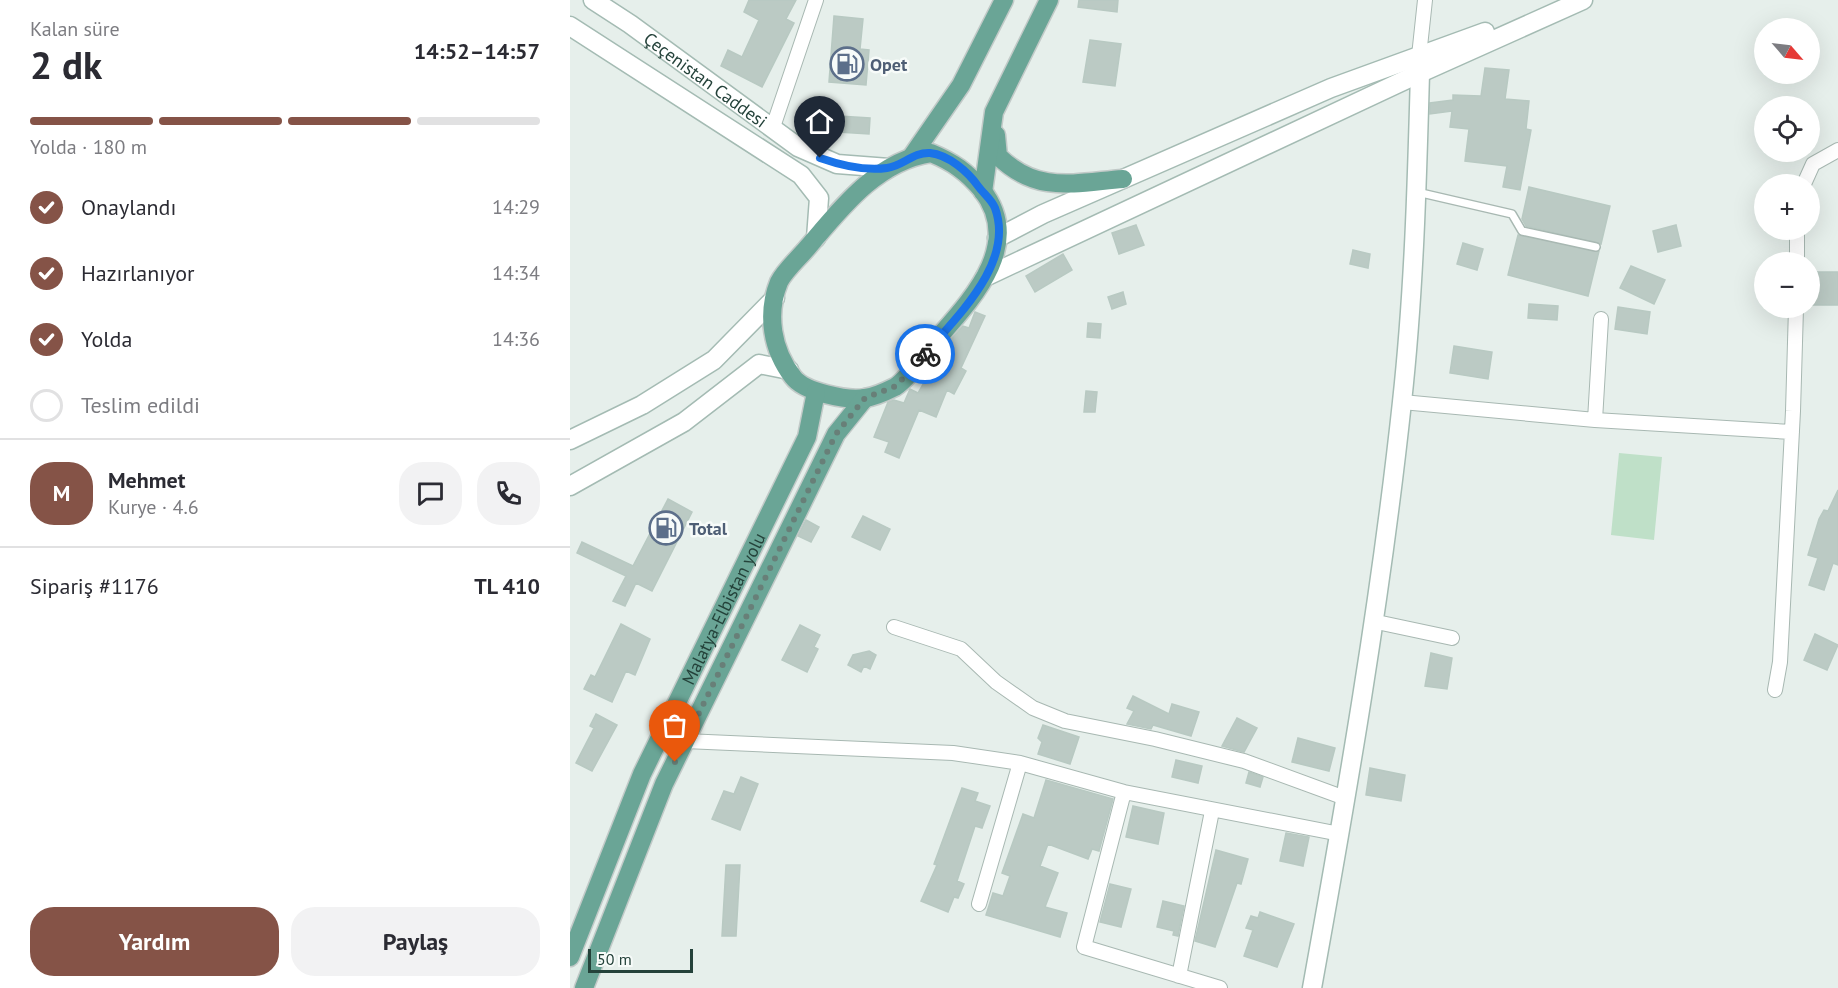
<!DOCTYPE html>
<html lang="tr">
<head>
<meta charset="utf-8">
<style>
	:root { --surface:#fff; --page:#f2f2f3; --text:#2b2b33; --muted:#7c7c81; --line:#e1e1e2; --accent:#855347 }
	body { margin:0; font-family:"PT Sans",sans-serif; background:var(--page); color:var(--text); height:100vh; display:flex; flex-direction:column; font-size:22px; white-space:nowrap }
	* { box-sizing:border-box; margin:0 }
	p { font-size:20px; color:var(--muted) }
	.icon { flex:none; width:33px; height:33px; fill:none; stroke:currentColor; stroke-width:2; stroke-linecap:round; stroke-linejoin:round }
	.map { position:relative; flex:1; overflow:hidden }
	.panel { display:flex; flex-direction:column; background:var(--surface); width:570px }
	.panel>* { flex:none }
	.needle { width:39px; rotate:118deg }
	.fabs { position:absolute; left:1184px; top:18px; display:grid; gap:12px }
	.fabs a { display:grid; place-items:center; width:66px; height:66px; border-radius:50%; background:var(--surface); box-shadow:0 6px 24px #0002; font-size:30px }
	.scale { position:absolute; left:18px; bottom:15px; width:105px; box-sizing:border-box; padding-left:6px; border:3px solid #24423a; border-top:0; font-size:16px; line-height:21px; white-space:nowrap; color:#24423a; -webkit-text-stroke:4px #f7fbf9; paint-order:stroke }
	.pin { position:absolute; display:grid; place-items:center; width:51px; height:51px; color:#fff; margin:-62px -26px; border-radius:50% 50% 50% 0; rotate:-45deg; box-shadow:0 0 6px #0007 }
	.pin .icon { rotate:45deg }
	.courier { position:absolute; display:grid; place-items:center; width:60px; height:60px; margin:-30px; border:4px solid #1a73e8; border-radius:50%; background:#fff; color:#222; box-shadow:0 2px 8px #0007 }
	.headline em { font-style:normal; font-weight:600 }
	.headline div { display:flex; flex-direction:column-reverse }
	.headline { display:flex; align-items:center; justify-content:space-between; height:102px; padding:0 30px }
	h1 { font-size:39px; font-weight:600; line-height:45px }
	.bar { display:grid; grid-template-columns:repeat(4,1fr); gap:9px 6px; align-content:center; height:72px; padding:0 30px }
	.bar i { height:8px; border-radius:4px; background:var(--line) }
	.bar .selected { background:var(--accent) }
	.bar p { grid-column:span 4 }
	.line { display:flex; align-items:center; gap:15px; padding:0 30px; border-top:2px solid var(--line) }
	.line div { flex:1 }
	.round { display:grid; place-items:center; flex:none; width:63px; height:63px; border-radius:24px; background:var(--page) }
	ol { padding:0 30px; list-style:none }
	li { display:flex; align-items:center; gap:18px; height:66px }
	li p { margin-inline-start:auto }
	li .icon { padding:6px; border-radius:50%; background:var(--accent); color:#fff; stroke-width:4 }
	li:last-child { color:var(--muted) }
	li i { width:33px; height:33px; border:3px solid var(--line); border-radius:50% }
	.action { display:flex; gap:12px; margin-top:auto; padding:12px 30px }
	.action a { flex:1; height:69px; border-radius:24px; background:var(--accent); color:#fff; font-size:24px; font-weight:600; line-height:69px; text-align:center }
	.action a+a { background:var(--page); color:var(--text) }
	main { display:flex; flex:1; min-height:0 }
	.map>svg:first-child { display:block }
	.green { fill:#bfe0c8 }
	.building { fill:#bbcac4; stroke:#b8c9c2; stroke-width:1.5 }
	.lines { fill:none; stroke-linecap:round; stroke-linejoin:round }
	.lane-casing { stroke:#a8b8b2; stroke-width:10 }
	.street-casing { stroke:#a8b8b2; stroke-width:16 }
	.secondary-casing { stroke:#a4bbb3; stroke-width:21 }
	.primary-casing { stroke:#c2cac8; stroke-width:21 }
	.lane { stroke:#fff; stroke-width:7 }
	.street { stroke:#fff; stroke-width:14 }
	.secondary { stroke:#fff; stroke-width:18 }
	.primary { stroke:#6aa596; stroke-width:18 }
	.done { stroke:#687f78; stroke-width:6; stroke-dasharray:0 10.8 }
	.route { stroke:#1a73e8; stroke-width:8 }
	.labels { text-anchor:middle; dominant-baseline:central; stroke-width:5; stroke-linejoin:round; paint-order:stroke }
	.service-label { font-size:18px; font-weight:bold; fill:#4e5e75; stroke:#f7fbf9; text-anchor:start }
	.street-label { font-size:18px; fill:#24423a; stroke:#f7fbf9 }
</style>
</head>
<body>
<main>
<section class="panel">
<div class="headline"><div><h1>2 dk</h1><p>Kalan süre</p></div><em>14:52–14:57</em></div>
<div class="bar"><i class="selected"></i><i class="selected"></i><i class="selected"></i><i></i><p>Yolda · 180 m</p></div>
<ol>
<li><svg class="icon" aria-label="check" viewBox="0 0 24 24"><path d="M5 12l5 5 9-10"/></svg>Onaylandı<p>14:29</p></li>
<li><svg class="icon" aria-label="check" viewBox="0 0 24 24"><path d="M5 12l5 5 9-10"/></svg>Hazırlanıyor<p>14:34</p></li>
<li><svg class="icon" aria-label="check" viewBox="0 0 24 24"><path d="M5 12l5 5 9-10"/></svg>Yolda<p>14:36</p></li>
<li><i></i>Teslim edildi</li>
</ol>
<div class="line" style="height:108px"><b class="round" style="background:var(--accent);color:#fff">M</b><div><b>Mehmet</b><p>Kurye · 4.6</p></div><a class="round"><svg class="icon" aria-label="chat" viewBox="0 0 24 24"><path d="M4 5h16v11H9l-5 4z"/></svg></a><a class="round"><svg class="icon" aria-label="phone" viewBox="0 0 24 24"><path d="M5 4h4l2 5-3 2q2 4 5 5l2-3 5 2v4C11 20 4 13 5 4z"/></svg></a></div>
<div class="line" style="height:78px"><div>Sipariş #1176</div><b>TL 410</b></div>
<div class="action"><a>Yardım</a><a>Paylaş</a></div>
</section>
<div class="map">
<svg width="1268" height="988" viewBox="0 0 1268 988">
	<rect width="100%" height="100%" fill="#e6efeb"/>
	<path class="green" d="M1049,453L1092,457L1084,540L1041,535Z"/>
	<path class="building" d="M179,0H226L216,19L224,23L192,87L151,66L158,50L172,57L189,20L174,12Z
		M509,0H548L547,12L508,7Z
		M264,16L293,19L290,49L299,50L296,85L259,82Z
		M520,40L551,44L545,86L513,82Z
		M915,68L939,70L935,99L959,101L956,129L961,130L950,190L933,187L937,166L895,161L899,129L880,127L882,111L860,114V103L883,100V95L911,96Z
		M253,115L300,118L299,134L252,131Z
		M959,187L1040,206L1031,244L956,226L952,219Z
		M566,225L574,245L549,254L542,233Z
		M1106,225L1111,246L1088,252L1083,231Z
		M948,235L1029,251L1018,296L938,275Z
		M893,243L913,249L907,270L887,264Z
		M783,250L800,254L798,268L780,264Z
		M493,254L502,270L465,292L456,276Z
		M1061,266L1095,280L1084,304L1050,288Z
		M1241,272H1268V305H1241Z
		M553,292L556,304L542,309L538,297Z
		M959,304L988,306L987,320L958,318Z
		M1048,307L1080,312L1077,334L1045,329Z
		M405,312L415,316L391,368L396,371L384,394L377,390L366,417L349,410L329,458L315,452L319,442L304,437L318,402L324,400L334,403L340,389L348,393L369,356L371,357L375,346L393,326L399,328Z
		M518,323L531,324L530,338L517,337Z
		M884,346L922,352L918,379L880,373Z
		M516,391L527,392L525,412H514Z
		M1268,490V565L1263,563L1254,590L1239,585L1248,558L1238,555L1249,519L1254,510L1258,511Z
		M98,499L122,512L82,591L66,583L55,606L43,601L56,576L7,553L12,542L63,566Z
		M293,516L320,529L310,550L282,537Z
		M236,520L249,527L241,542L228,536Z
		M51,624L80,639L65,675L56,671L42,702L14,689L21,675L25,677Z
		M230,625L250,635L244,647L248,649L237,672L212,660Z
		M1245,634L1268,645L1257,670L1234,660Z
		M299,651L306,655L300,669L294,666L291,672L278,665L283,655Z
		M861,653L882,658L877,689L855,686Z
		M563,696L599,714L602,704L629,712L621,736L583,725L581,729L557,724L564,711L557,708Z
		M26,714L47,725L22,771L6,763L24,728L20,726Z
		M667,718L687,728L674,752L652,746Z
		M473,725L509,737L500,764L468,754L472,742L468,738Z
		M728,738L765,748L759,771L722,762Z
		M606,760L632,766L628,783L602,777Z
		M800,768L835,775L831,801L796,795Z
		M679,772L693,777L690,787L676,783Z
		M171,777L188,784L170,830L142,819L154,791L164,794Z
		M476,780L543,799L529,851L522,849L518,859L478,844L470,866L488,873L475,907L497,913L490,937L416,915L423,893L433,896L440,876L432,873L453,814L464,818Z
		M392,788L408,793L405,801L420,806L412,828L405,826L387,881L394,884L388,898L384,897L378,912L351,901L367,865L364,864Z
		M563,806L594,813L588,844L556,837Z
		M716,833L739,837L733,866L710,861Z
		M646,850L678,859L671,884L667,883L645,947L625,941Z
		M156,865H170L166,936H152Z
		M540,884L561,889L551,927L530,922Z
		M593,901L614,906L608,936L603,935L604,931L587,927Z
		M690,912L724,924L707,967L674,956L683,930L676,928L681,916L688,918Z"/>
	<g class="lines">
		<g class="lane-casing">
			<path id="lane" d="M847,192L942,214L952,231L1026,247"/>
		</g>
		<g class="street-casing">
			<path id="street" d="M849,56L855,0
				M203,127L246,0
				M1234,184L1243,164L1268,150
				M1227,262V230
				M832,402L1025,420L1222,432
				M1025,420L1031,319
				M802,621L882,638
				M324,627L391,649L426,682L463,708L495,721L585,739L674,761L775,798
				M1205,690L1210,662L1223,411L1226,308
				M115,741L383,753L450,763L554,792L770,834
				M554,792L514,947L650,988
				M409,904L450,763
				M609,976L642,811"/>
		</g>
		<g class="secondary-casing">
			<g id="secondary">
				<path id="s1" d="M23,0L60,24L228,147L267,164L319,168"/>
				<path d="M0,26L231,175L249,198L246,238"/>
				<path d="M427,238L473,214L761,88L915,32"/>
				<path d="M415,277L850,73L1013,0"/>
				<path d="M0,440L72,405L144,360L205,298"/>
				<path d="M0,486L114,422L189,364L219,370"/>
				<path d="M742,988C777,794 811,598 832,402C844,292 847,183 850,73"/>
			</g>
		</g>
		<g class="primary-casing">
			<g id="primary">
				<path d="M426,135L428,156C467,194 503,183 553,179"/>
				<path d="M361,153C383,162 397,172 412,190C454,244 403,298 367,339C356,352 338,379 325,387C317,391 303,397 295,398C277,401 234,392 223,377C202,350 196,314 209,282C215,270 229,258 238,247C271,208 307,161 361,153Z"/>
				<path d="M342,156L391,85L434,0"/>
				<path d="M413,192L424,112L479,0"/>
				<path id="s2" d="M0,957L72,774L237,437L246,392"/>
				<path d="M14,988L94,784L266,434L295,398"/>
			</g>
		</g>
		<use href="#lane" class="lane"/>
		<use href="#street" class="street"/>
		<use href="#secondary" class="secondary"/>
		<use href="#primary" class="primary"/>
	</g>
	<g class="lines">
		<path class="done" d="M105,762L266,434L295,398L326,386L355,354"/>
		<path class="route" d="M250,158C270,165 296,171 317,168C333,166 343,152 360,153C379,155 398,172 408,186C413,193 422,200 425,208C445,263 387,316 355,354"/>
	</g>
	<defs>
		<g id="fuel-ring" transform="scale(1.725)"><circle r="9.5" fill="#f7fbf9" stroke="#5c6f8a" stroke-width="1.5"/><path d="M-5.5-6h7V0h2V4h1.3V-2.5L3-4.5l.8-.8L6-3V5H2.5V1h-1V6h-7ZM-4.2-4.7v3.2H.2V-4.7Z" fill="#5c6f8a"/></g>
	</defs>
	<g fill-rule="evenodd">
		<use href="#fuel-ring" x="277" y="64"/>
		<use href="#fuel-ring" x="96" y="528"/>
	</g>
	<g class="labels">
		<g class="service-label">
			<text x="300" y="64">Opet</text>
			<text x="119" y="528">Total</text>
		</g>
		<g class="street-label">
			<text stroke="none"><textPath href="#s1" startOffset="138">Çeçenistan Caddesi</textPath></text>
			<text stroke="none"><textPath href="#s2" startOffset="381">Malatya-Elbistan yolu</textPath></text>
		</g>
	</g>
</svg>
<div class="fabs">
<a><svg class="needle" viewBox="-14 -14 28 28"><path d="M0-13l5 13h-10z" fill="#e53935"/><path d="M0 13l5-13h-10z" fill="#7c7c81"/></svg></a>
<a><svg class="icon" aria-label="locate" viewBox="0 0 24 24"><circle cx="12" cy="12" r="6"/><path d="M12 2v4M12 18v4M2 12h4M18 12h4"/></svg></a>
<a>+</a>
<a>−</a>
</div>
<div class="scale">50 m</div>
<div class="pin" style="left:105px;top:762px;background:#ea580c"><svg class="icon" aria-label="bag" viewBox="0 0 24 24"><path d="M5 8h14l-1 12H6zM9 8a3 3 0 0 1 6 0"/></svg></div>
<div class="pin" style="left:250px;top:158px;background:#1f2937"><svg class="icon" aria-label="home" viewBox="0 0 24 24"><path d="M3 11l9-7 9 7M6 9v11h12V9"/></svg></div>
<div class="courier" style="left:355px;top:354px"><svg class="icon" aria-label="bike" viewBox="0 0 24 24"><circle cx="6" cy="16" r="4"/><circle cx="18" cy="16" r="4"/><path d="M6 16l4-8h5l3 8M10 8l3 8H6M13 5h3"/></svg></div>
</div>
</main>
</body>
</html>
